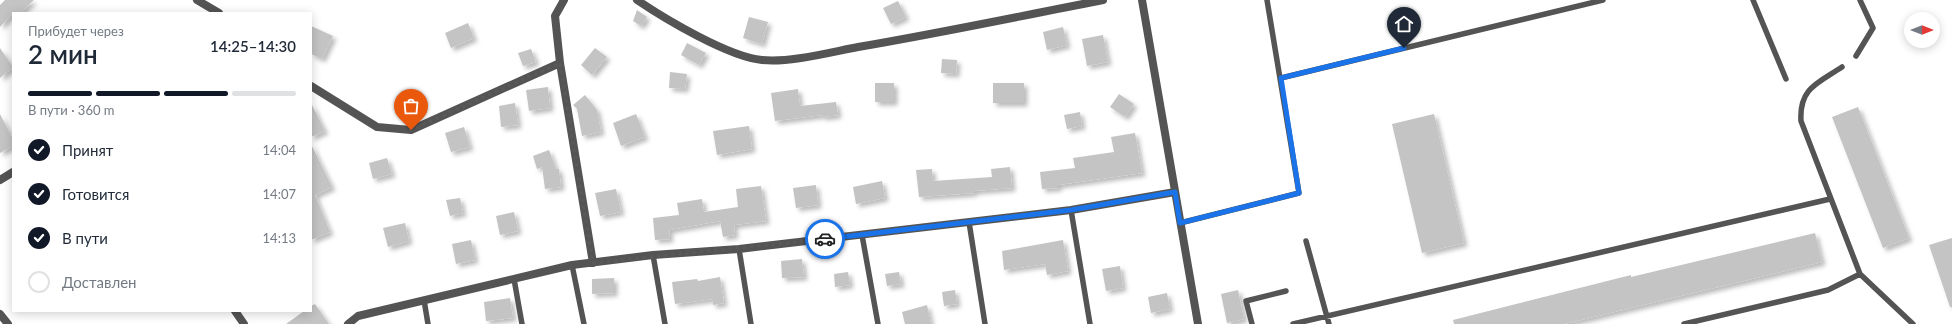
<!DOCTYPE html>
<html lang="ru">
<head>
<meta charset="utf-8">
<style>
	:root { --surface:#fff; --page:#f6f6f7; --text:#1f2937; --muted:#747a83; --line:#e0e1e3; --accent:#111827 }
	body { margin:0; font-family:Lato,sans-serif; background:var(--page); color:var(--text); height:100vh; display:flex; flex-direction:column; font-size:15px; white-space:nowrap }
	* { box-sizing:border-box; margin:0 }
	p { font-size:13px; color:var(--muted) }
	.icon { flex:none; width:22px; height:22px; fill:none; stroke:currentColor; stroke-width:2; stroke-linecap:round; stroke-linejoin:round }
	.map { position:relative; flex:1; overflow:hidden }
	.panel { position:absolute; left:12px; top:12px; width:300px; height:300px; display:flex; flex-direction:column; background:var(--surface); border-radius:0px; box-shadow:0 2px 10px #0003 }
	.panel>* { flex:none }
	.needle { width:26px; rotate:90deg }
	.controls { position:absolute; left:1904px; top:12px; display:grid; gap:8px }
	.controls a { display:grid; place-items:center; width:36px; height:36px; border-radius:50%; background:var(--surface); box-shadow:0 2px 10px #0003; font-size:20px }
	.pin { position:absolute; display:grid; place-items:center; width:34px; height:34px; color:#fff; margin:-41px -17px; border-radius:50% 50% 50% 0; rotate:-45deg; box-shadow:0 0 4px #0007 }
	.pin .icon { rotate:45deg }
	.courier { position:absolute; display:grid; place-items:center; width:40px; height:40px; margin:-20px; border:3px solid #1a73e8; border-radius:50%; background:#fff; color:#222; box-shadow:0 1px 5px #0007 }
	.overview em { font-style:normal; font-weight:600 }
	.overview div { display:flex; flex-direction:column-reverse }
	.overview { display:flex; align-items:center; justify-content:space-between; height:68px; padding:0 16px }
	h1 { font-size:26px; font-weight:600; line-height:30px }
	.bar { display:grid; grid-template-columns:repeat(4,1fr); gap:6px 4px; align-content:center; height:48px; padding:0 16px }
	.bar i { height:5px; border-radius:3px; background:var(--line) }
	.bar .active { background:var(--accent) }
	.bar p { grid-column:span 4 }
	ol { padding:0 16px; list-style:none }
	li { display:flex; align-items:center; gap:12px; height:44px }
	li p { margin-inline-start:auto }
	li .icon { padding:4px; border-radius:50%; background:var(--accent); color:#fff; stroke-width:4 }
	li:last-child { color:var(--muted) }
	li i { width:22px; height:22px; border:2px solid var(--line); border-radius:50% }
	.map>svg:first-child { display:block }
	.building { fill:#c4c4c4; filter:url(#shadow) }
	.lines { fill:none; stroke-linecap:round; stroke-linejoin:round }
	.service { stroke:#545454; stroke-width:5.5 }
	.minor { stroke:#545454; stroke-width:8 }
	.done { stroke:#595959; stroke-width:4; stroke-dasharray:0 7.2 }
	.route { stroke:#1a73e8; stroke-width:5 }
</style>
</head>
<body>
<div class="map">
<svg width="1952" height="324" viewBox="0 0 1952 324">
	<defs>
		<filter id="shadow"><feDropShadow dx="3.5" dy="3.5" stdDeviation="2" flood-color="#0004"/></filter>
	</defs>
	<rect width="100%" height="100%" fill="#fff"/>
	<path class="building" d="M5,0H34L20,13H13L0,27V5Z
		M898,1L906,17L891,24L883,8Z
		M637,10L647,17L641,26L633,21Z
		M749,17L768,22L762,44L743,38Z
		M468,23L474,38L451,48L445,33Z
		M311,26L333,36L322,59L311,54Z
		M1063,27L1067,45L1047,50L1043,32Z
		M1103,35L1108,62L1087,66L1082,39Z
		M687,43L706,53L699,65L681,55Z
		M0,48L13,67L0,78Z
		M595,48L607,57L592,75L581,65Z
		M531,49L536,62L523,66L518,53Z
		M942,59L957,60L956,74L941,73Z
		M670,72L687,74L685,89L669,88Z
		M875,83H894V102H875Z
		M993,83H1024V103H993Z
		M548,87L550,108L529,111L526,90Z
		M798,89L800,106L836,102L838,115L823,117L822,115L775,121L771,93Z
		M1119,94L1134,104L1125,117L1110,107Z
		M585,95L597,110L601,132L582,136L577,109L573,105Z
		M311,103L325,131L311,137Z
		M515,103L518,125L501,127L499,106Z
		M1858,107L1909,238L1883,248L1832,117Z
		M1080,112L1082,126L1067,129L1064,115Z
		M0,114L13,139V146L0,153Z
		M636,114L645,137L621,146L613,123Z
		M1434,114L1464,243L1422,253L1392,124Z
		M749,126L752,149L717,155L713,131Z
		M464,127L470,147L451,152L445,133Z
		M1135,133L1142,173L1058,185V188L1042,189L1040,172L1075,168L1073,158L1114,152L1111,137Z
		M311,144L332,187L315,195L330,232L311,240Z
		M549,150L556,169H559L561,187L545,189L542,167L537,169L533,156Z
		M387,158L392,174L373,179L369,163Z
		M1010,167L1012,188L973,191L974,193L919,197L916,170L932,169L933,181L992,177L991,169Z
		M882,181L885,198L856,204L853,187Z
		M816,185L818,205L796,208L793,188Z
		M761,186L766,221L734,225L735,235L723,237L720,221L669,230L670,239L655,240L653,218L679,215L677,203L702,199L704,212L738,207L736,189Z
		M616,189L621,212L600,216L595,193Z
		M460,198L463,213L450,216L446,200Z
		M514,212L518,231L500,235L496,216Z
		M405,223L409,241L388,247L383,228Z
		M1815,233L1822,262L1564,324H1454L1453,320L1631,275V277Z
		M1952,238V307H1950L1929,245Z
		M471,240L475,260L456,264L452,244Z
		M1063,240L1068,271L1047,275L1045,264L1004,270L1002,251Z
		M802,259L804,277L782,278L781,261Z
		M1120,266L1123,288L1106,291L1102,269Z
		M848,272L850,285L835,287L834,274Z
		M899,272L901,284L887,286L885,274Z
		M720,277L724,303L713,305L712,299L675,304L672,282L697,279L698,281Z
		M614,278V293L592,294V279Z
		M955,290L957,304L944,306L942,292Z
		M1238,290L1244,319L1227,323L1221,294Z
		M1167,293L1170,309L1151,313L1148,297Z
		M510,298L513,318L486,321L484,302Z
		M315,304L329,324H286L304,311H311V306Z
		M927,305L931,324H905L902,312Z"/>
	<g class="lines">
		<path class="service" d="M1753,0L1786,79
			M1856,56L1873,28L1860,0
			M1842,67C1818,83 1799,88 1801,121L1860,274L1913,324
			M1281,78L1603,0
			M1071,210L1090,324
			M969,222L985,324
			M1180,223L1299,193L1267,0
			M862,235L878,324
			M1306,241L1329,324
			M739,249L751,324
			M653,255L665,324
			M572,265L584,324
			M514,279L522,324
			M424,300L428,324
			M1252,324L1246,301L1286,291
			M1293,324L1830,199
			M1684,324L1828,290L1860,274"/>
		<path class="minor" d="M197,0L219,13
			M564,0L555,16L560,63L593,263
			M637,0C665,19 729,57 762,60C790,63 831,52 858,47C940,33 1021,16 1103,0
			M1142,0L1198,324
			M311,86L377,127L411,130L560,63
			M0,180L13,172
			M235,311L244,324
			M0,314L8,324
			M348,324L358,316L572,265L653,255L739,249L1071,210L1175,192"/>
	</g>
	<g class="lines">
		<path class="done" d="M411,130L560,63L593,263L825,239"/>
		<path class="route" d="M825,239L1071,210L1175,192L1180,223L1299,193L1281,78L1404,48"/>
	</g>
</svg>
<div class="controls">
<a><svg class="needle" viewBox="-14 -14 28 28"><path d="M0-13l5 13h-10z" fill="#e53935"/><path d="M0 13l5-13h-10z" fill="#747a83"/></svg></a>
</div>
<div class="pin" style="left:411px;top:130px;background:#ea580c"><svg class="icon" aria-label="bag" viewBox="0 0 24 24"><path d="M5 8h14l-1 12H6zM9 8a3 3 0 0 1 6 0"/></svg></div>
<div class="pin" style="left:1404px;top:48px;background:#1f2937"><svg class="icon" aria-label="home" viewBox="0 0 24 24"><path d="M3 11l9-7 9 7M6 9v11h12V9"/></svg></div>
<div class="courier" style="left:825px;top:239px"><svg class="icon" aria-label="car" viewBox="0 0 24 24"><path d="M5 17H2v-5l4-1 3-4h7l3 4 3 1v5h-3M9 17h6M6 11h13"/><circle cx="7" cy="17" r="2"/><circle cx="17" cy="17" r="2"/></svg></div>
<section class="panel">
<div class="overview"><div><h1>2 мин</h1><p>Прибудет через</p></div><em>14:25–14:30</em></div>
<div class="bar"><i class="active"></i><i class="active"></i><i class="active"></i><i></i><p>В пути · 360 m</p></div>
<ol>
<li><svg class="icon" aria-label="check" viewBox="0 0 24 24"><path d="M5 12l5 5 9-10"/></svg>Принят<p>14:04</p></li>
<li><svg class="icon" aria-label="check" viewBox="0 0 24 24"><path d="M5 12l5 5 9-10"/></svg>Готовится<p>14:07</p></li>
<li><svg class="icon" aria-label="check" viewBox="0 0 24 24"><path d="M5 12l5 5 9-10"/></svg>В пути<p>14:13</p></li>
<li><i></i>Доставлен</li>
</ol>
</section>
</div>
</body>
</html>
